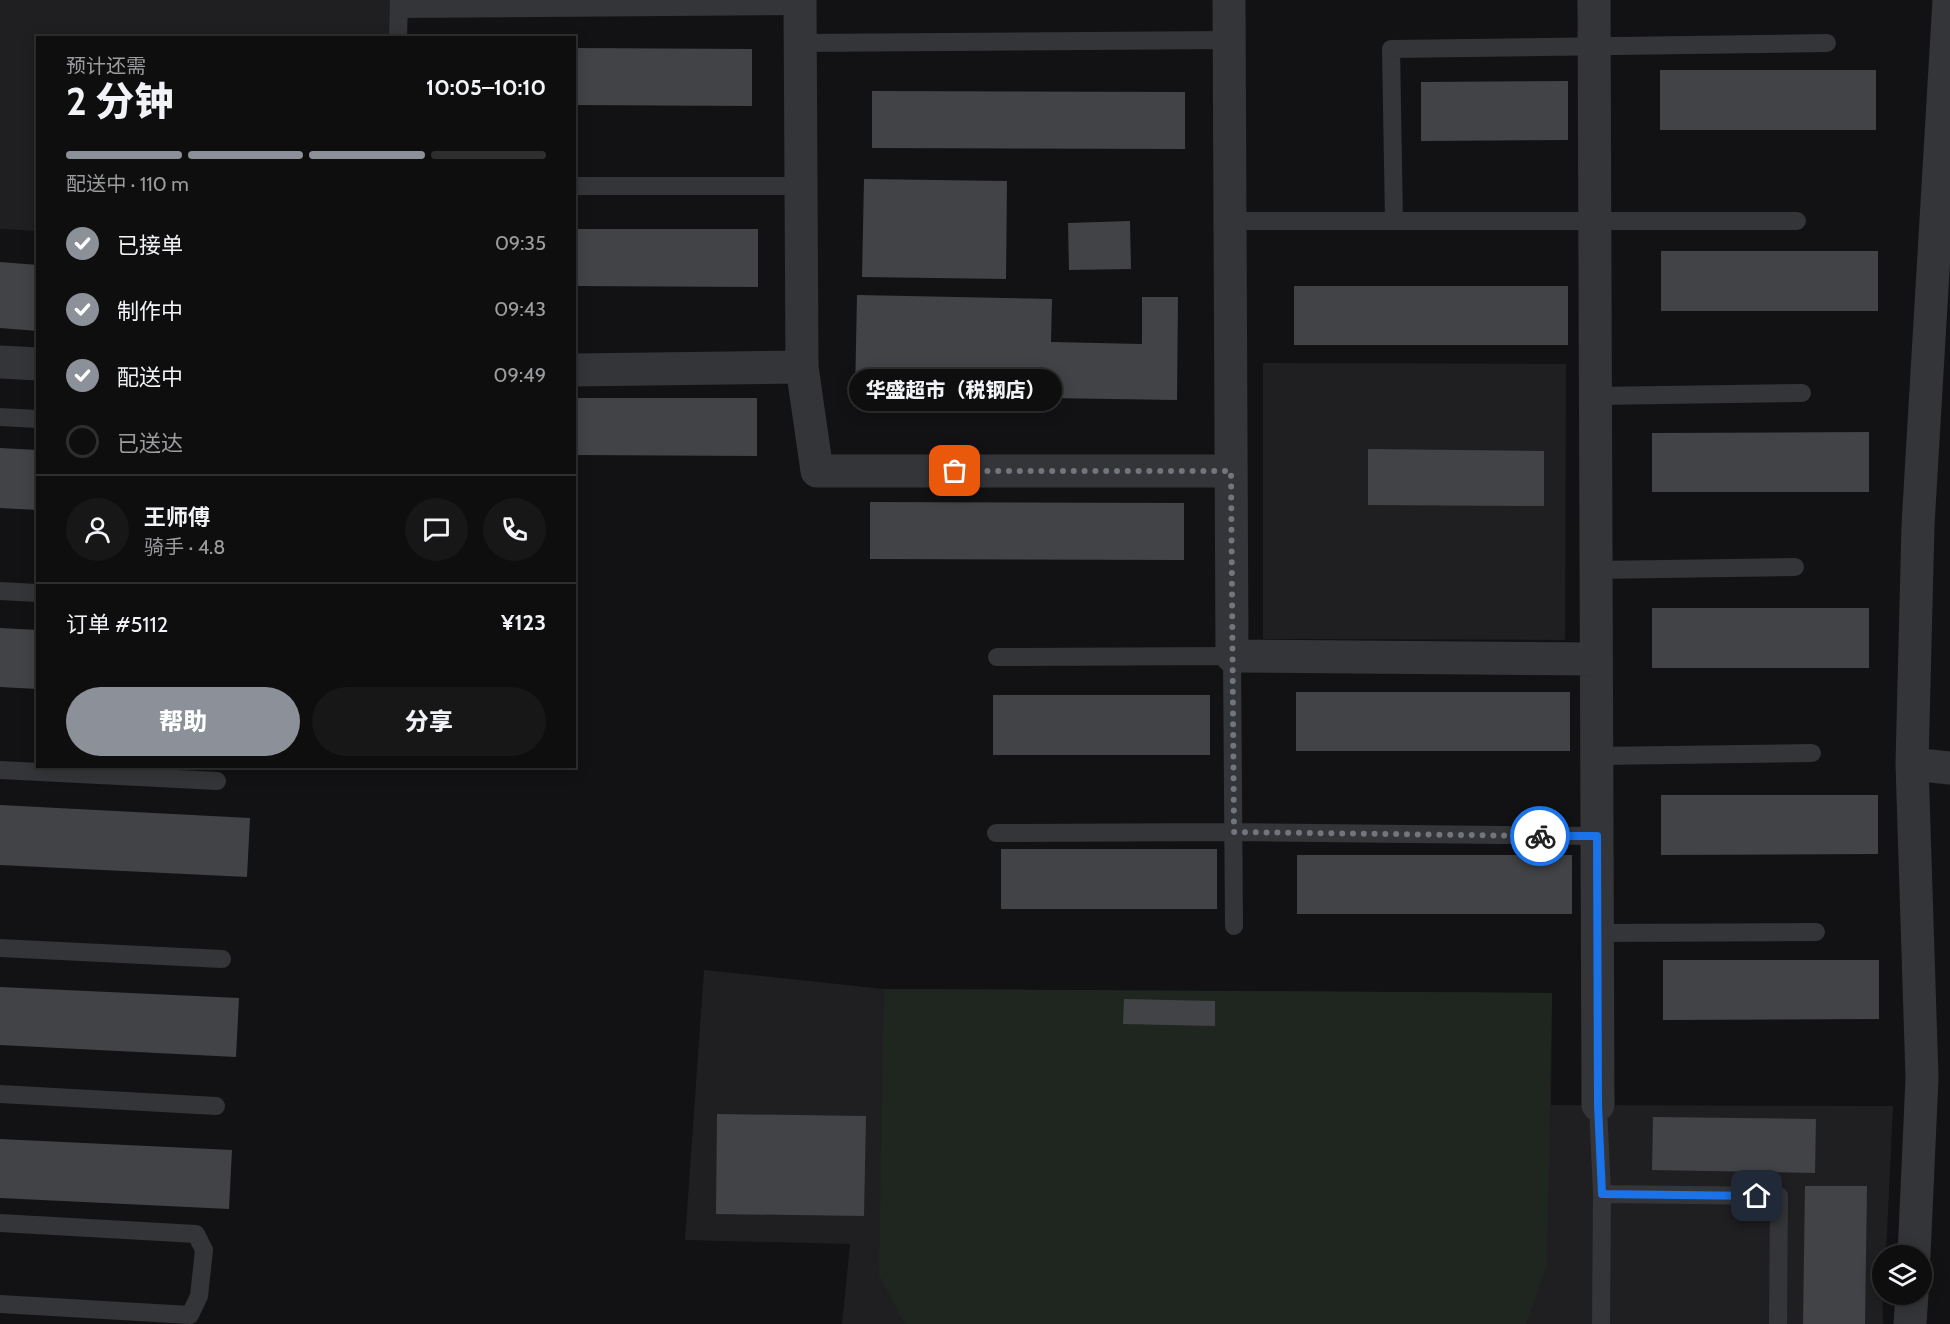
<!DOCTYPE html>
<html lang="zh">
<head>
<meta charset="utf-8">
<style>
	:root { --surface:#0e0e0f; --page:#171718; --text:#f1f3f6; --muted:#9b9c9e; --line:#2e2e2f; --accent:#8c9099 }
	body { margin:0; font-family:Cabin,"Noto Sans SC",sans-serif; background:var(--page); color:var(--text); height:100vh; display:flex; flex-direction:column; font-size:22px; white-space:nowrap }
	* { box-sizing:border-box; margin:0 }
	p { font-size:20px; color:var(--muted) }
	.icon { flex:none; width:33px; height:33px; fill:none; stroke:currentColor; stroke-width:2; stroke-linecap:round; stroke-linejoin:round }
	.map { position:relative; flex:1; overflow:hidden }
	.drawer { position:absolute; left:36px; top:36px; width:540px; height:732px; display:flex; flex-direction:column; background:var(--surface); border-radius:0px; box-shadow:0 3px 15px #0003,0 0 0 2px var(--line) }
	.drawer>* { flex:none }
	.controls { position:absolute; left:1872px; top:1245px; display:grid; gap:12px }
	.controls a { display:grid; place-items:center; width:60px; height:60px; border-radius:50%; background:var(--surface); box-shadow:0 3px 15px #0003,0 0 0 2px var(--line); font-size:30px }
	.pin { position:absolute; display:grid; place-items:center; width:51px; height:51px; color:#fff; margin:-26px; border-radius:12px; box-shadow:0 3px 9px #0006 }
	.courier { position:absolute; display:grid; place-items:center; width:60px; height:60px; margin:-30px; border:4px solid #1a73e8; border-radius:50%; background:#fff; color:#222; box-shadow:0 2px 8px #0007 }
	.bubble { position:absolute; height:42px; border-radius:21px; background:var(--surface); box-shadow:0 3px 15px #0003,0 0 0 2px var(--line); font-size:20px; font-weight:800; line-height:42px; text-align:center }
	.overview em { font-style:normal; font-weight:800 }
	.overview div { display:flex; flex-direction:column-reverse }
	.overview { display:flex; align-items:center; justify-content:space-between; height:102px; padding:0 30px }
	h1 { font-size:39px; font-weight:800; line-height:45px }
	.bar { display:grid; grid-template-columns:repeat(4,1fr); gap:9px 6px; align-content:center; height:72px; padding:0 30px }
	.bar i { height:8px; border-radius:4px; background:var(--line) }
	.bar .on { background:var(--accent) }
	.bar p { grid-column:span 4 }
	.line { display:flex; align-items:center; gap:15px; padding:0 30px; border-top:2px solid var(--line) }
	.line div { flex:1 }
	.round { display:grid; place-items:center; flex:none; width:63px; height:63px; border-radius:32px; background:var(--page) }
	ol { padding:0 30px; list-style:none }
	li { display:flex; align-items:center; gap:18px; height:66px }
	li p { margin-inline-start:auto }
	li .icon { padding:6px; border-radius:50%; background:var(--accent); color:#fff; stroke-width:4 }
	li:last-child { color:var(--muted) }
	li i { width:33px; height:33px; border:3px solid var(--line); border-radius:50% }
	.cta { display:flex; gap:12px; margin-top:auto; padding:12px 30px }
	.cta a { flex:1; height:69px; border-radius:36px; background:var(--accent); color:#fff; font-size:24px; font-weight:800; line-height:69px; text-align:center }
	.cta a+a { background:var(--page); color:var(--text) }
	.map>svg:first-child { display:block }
	.built { fill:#1f1f21 }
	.green { fill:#1f2620 }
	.building { fill:#424346 }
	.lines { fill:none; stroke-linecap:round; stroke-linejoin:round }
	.lane { stroke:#343538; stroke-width:18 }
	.street { stroke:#343538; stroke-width:33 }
	.done { stroke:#72757b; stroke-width:6; stroke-dasharray:0 10.8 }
	.route { stroke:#1a73e8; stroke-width:8 }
</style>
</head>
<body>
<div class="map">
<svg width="1950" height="1324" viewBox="0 0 1950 1324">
	<rect width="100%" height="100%" fill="#121214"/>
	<path class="built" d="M0,0H398L395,37L38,38L37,231L0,229Z
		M1263,363L1566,364L1565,640L1263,639Z
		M704,970L884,989L1552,993L1551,1105L1893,1106L1886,1255L1882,1256L1883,1324H842L850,1244L685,1240Z"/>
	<path class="green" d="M884,989L1552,993L1547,1265L1526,1324H905L879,1275Z"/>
	<path class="building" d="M574,48L752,49V106L574,105Z
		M1660,70H1876V130H1660Z
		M1568,81V140L1421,141V82Z
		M872,91L1185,92V149L872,148Z
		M864,179L1007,181L1006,279L862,277Z
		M1130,221L1131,269L1069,270L1068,223Z
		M574,229H758V287L574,286Z
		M1661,251H1878V311H1661Z
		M0,262L38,265V331L0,328Z
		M1294,286H1568V345H1294Z
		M857,295L1052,299L1051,342L1142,344V297H1178L1177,400L855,395Z
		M574,398H757V456L574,455Z
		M1869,432V492H1652V433Z
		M0,448L38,450V510L0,508Z
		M1368,449L1544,451V506L1368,505Z
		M870,502L1184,503V560L870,559Z
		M1652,608H1869V668H1652Z
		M0,628L38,630V689L0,687Z
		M1296,692H1570V751H1296Z
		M993,695H1210V755H993Z
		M1661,795H1878V854L1661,855Z
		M0,805L250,818L247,877L0,865Z
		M1001,849H1217V909H1001Z
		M1297,855H1572V914H1297Z
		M1663,960H1879V1019L1663,1020Z
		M0,987L239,998L236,1057L0,1045Z
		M1124,999L1215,1001V1026L1123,1024Z
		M717,1114L866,1116L864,1216L716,1214Z
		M1653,1117L1816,1119L1815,1173L1652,1170Z
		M0,1139L232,1150L229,1209L0,1198Z
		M1805,1186H1867L1865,1324H1803Z"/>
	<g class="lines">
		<path class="lane" d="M399,9L800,6
			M398,38L399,0
			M800,43L1229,40
			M574,186H800
			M1230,221H1797
			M1394,221L1391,49L1827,43
			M1596,396L1802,393
			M0,417L38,419
			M1596,570L1795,567
			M0,591L38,593
			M997,657L1232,656L1234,926
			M1597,756L1812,753
			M0,770L217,781
			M996,833L1234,832L1597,836
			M1598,933L1816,932
			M0,948L222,959
			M0,1094L216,1106
			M1598,1105L1602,1194L1601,1324
			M1602,1194L1779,1196L1778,1324
			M0,1223L196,1234L204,1250L199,1296L190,1315L0,1304"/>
		<path class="street" d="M800,0L802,367L817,471H1231
			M1229,0L1232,656L1596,659
			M1594,0L1598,1105
			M0,362L38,364
			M574,370L802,367
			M1912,764L1950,768
			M1914,1256L1922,1078L1912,764L1918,525L1949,0
			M1910,1324L1912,1294"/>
	</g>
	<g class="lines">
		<path class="done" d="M955,471H1231L1234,832L1540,836"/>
		<path class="route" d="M1540,836H1597L1598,1105L1602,1194L1757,1196"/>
	</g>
</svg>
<div class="controls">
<a><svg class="icon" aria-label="layers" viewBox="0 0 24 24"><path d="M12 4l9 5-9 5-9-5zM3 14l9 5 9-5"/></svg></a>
</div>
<div class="pin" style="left:955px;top:471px;background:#ea580c"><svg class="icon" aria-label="bag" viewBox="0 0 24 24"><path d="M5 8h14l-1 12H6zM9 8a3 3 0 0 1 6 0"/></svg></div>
<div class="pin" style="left:1757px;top:1196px;background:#1f2937"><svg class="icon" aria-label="home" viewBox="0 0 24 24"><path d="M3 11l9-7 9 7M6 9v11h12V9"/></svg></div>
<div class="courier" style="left:1540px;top:836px"><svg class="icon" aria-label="bike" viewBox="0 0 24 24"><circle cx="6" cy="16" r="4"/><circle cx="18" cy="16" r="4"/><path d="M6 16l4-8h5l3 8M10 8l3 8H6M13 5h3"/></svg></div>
<div class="bubble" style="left:849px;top:369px;width:213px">华盛超市（税钢店）</div>
<section class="drawer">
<div class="overview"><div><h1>2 分钟</h1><p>预计还需</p></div><em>10:05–10:10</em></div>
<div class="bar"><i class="on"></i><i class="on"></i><i class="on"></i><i></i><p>配送中 · 110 m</p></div>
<ol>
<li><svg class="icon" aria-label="check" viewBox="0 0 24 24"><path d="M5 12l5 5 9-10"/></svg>已接单<p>09:35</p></li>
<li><svg class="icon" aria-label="check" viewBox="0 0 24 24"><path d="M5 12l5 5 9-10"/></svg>制作中<p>09:43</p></li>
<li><svg class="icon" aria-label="check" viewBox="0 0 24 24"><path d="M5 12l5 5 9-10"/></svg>配送中<p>09:49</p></li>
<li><i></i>已送达</li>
</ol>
<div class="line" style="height:108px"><a class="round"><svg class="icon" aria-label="person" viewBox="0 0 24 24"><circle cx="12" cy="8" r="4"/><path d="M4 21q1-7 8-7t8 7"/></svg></a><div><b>王师傅</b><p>骑手 · 4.8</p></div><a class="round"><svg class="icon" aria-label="chat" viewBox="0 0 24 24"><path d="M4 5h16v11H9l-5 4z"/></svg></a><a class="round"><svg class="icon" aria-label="phone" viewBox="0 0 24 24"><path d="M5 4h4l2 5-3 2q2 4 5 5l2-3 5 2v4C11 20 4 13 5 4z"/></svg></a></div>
<div class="line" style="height:78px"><div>订单 #5112</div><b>¥123</b></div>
<div class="cta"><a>帮助</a><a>分享</a></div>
</section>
</div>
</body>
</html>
